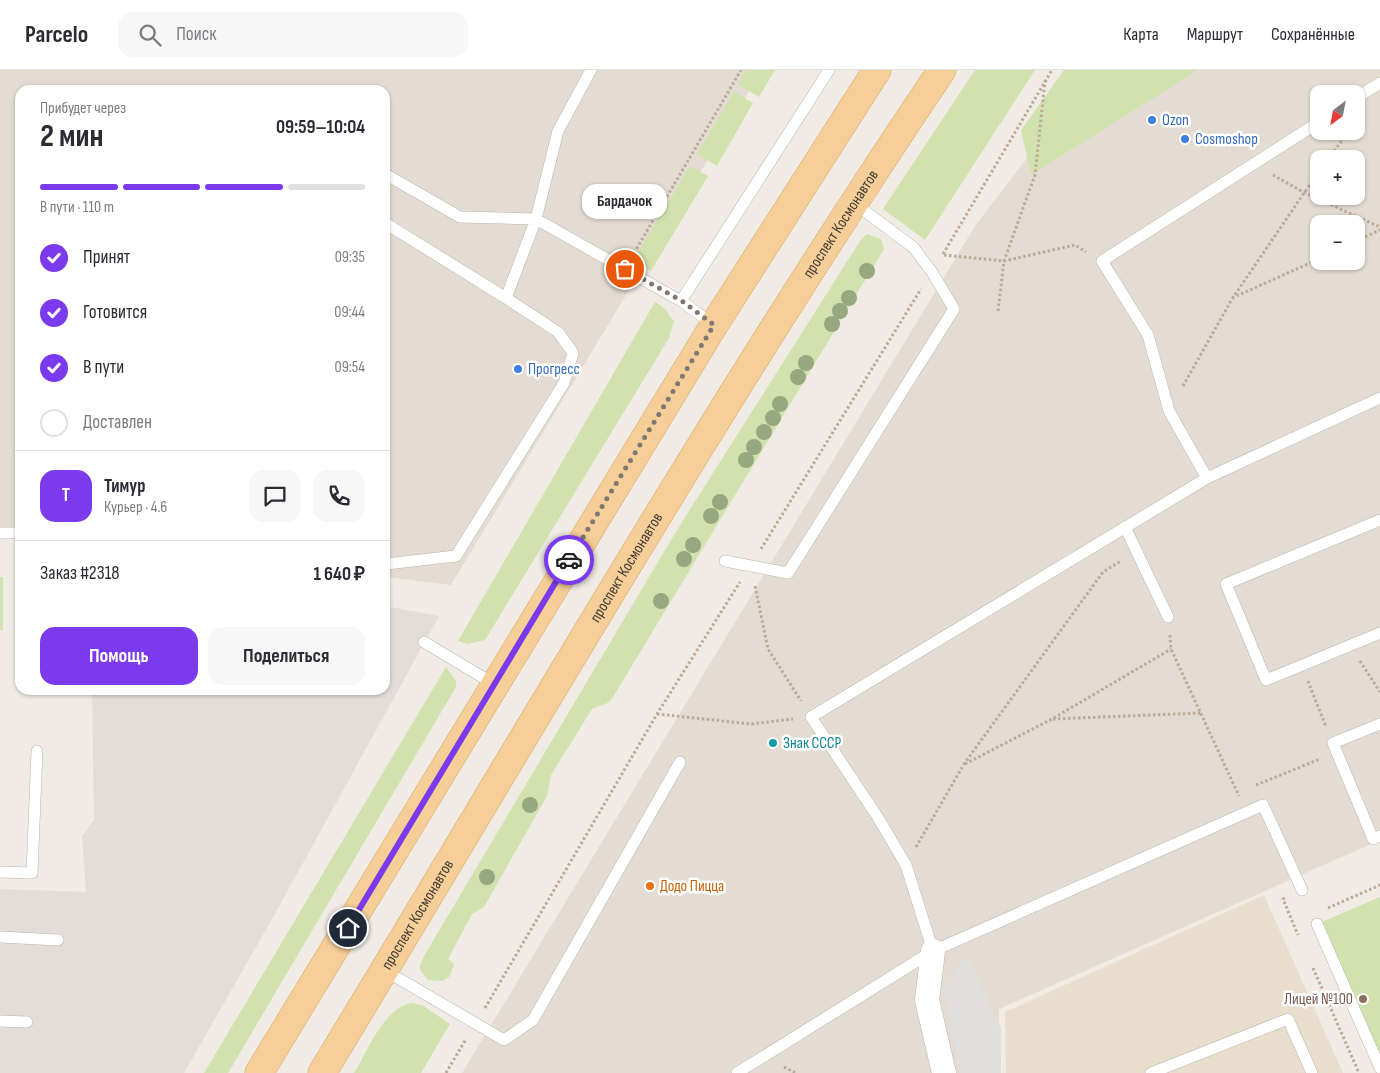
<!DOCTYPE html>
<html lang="ru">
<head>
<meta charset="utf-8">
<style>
	:root { --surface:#fff; --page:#f7f7f7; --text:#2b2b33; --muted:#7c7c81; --line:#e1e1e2; --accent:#7c3aed }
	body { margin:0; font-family:"Sofia Sans Condensed",sans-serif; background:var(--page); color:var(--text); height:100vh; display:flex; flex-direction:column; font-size:19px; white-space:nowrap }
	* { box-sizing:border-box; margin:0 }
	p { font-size:16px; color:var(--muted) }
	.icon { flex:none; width:28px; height:28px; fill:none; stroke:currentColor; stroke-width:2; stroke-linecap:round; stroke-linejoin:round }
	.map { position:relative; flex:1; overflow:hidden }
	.sheet { position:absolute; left:15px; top:15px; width:375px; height:610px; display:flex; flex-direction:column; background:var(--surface); border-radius:15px; box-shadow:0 1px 4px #0004 }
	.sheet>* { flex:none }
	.needle { width:32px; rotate:212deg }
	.tools { position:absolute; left:1310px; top:15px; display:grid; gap:10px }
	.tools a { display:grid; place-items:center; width:55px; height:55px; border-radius:10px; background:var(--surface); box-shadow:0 1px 4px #0004; font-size:25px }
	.pin { position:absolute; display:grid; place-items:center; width:42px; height:42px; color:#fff; margin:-21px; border:2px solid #fff; border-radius:50%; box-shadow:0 1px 5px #0007 }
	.courier { position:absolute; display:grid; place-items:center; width:50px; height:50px; margin:-25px; border:4px solid #7c3aed; border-radius:50%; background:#fff; color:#222; box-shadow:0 1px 6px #0007 }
	.bubble { position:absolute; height:35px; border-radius:15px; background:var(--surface); box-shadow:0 1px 4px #0004; font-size:16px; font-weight:700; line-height:35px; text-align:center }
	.overview em { font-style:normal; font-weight:700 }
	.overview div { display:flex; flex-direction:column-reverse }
	.overview { display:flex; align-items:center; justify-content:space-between; height:85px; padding:0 25px }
	h1 { font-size:32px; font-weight:700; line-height:38px }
	.bar { display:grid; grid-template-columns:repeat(4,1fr); gap:8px 5px; align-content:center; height:60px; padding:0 25px }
	.bar i { height:6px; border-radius:4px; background:var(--line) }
	.bar .active { background:var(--accent) }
	.bar p { grid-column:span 4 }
	.line { display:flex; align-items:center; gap:12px; padding:0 25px; border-top:1px solid var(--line) }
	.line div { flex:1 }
	.round { display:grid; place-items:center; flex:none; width:52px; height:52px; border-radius:15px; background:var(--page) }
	ol { padding:0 25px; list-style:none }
	li { display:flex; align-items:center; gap:15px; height:55px }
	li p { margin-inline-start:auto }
	li .icon { padding:5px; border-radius:50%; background:var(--accent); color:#fff; stroke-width:4 }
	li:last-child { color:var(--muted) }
	li i { width:28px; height:28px; border:2px solid var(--line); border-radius:50% }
	.primary-button { display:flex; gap:10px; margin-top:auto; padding:10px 25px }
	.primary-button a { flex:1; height:58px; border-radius:15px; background:var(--accent); color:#fff; font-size:20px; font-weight:700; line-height:58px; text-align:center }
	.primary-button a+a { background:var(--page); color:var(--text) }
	header { display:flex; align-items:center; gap:30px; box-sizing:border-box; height:70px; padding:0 25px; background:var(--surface); border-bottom:1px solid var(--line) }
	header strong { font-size:24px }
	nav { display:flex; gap:28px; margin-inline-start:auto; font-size:18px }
	.search { width:350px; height:45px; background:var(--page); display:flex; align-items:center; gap:12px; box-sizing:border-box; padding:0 18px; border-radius:15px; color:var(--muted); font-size:19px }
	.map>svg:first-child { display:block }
	.residential { fill:#e4dcd2; fill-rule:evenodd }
	.industrial { fill:#e2ddd9 }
	.education { fill:#e9dece }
	.green { fill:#d2e2af }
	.parking { fill:#e1dedc }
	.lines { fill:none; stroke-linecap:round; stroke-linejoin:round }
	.service-casing { stroke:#beb4aa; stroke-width:12 }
	.minor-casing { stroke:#beb4aa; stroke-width:25 }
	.primary-casing { stroke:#daa869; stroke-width:29 }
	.path { stroke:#bcab9a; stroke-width:3; stroke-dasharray:2.5 2.5; stroke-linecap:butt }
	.service { stroke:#fff; stroke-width:11 }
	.minor { stroke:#fff; stroke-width:24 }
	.primary { stroke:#f6ce97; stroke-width:28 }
	.tree { fill:#97a77f }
	.done { stroke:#7f7972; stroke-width:5; stroke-dasharray:0 9 }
	.route { stroke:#7c3aed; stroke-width:6 }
	.shop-dot { fill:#3f7fe0; stroke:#fff; stroke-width:2 }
	.culture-dot { fill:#0f9aa8; stroke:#fff; stroke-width:2 }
	.food-dot { fill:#e8710a; stroke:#fff; stroke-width:2 }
	.education-dot { fill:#8d6e63; stroke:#fff; stroke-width:2 }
	.labels { text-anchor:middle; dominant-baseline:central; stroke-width:5; stroke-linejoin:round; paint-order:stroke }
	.shop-label { font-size:16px; fill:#366cbe; stroke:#fff; text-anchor:start }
	.street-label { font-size:16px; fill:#423b34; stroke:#fff }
	.culture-label { font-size:16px; fill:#0d838f; stroke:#fff; text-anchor:start }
	.food-label { font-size:16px; fill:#c56008; stroke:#fff; text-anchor:start }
	.education-label { font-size:16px; fill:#785e54; stroke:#fff; text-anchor:end }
</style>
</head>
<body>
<header>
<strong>Parcelo</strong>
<div class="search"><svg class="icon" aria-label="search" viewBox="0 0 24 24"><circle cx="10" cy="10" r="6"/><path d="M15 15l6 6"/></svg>Поиск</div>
<nav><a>Карта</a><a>Маршрут</a><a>Сохранённые</a></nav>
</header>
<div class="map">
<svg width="1380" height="1003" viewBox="0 0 1380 1003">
	<rect width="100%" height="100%" fill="#f0ebe4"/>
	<path class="residential" d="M0,0H762L451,515L385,507V20H20V465L0,463Z
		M1094,0H1380V770L999,939V1003H462L975,156ZM1319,24H1356V61H1319ZM1319,89H1356V126H1319ZM1319,154H1356V191H1319Z"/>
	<path class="industrial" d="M385,536L439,546L276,842L184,1003H0V819L86,822L82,766L94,750L92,620H385Z"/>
	<path class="education" d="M1264,825L1343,1003H1006L1005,942Z"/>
	<path class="green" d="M746,0H775L759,27L738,14Z
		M975,0H1035L925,170L883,139Z
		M1064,0H1198L1031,105L1021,60Z
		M734,22L753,33L717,96L697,84Z
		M690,96L708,106L651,201L633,190Z
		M867,164L881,169L884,179L881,184L610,632L592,639L551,705L547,726L484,837L472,844L448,889L454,894L450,906L443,911L428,910L419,898L424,886L677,460L860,171Z
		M655,232L663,237L674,251L669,268L485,570L467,574L458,571Z
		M0,507H3V560H0Z
		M446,597L456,611V617L228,1003H204Z
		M1380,827V998L1317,854Z
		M411,933L422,935L450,954L421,1003H354C368,980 384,938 411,933Z"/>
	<path class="parking" d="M967,885L1001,958V1003H961L943,920Z"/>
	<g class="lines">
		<g class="service-casing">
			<path id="service" d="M1356,28L1380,13
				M385,104L460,147L536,149L681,231L714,255
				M385,153L506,228
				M681,231L829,0
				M1207,408L1169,341L1148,265L1102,191L1319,52
				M1380,450L1226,514L1266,610L1380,563
				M1125,457L1168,547
				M0,463H20
				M725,491L788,503L954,239L932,202L913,177L854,133
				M386,494L456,486L564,313L573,283L558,262L506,228L536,149L558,61L591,0
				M424,572L494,614
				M1380,654L1333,673L1373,769L1380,766
				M0,802L32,803L37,681
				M1317,854L1380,998
				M0,867L58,870
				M933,881L906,795L877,746L811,647L1207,408L1380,328
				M384,900L504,970L533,950L680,692
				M0,951L27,952
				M737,1003L933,881L1263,735L1302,820
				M1151,1003L1288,949L1312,1003"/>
		</g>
		<g class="minor-casing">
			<path id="minor" d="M933,881L927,930L944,1003"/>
		</g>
		<g class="primary-casing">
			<g id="primary">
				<path d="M259,1003L714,255L877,0"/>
				<path id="s1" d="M322,1003C526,667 722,326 942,0"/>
			</g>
		</g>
		<path class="path" d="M1328,89L1349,61
			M1273,105L1303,122L1380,157
			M1356,171L1380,160
			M634,183L741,0
			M943,184L1052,0
			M944,185L1004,191L1075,175L1086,182
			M1232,228L1319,189
			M998,241L1004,191L1035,105L1045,11
			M1183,316L1232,229L1319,101
			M761,479L921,219
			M755,516L768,579L801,631
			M1170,565L1171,579L1239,726
			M1360,591L1380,622
			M1308,611L1326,657
			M657,644L751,654L793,649
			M1053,649L1201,643
			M965,694L1052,649L1171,579
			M1256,715L1320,689
			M916,777L964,694L1103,502L1121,491
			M1285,828L1283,829L1298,865
			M1328,838L1380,815
			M1313,898L1359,1003
			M485,938L657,644L740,512
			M784,997L796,1003
			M446,1003L466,969"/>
		<use href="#service" class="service"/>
		<use href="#minor" class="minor"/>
		<use href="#primary" class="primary"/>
	</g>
	<g class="tree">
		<circle cx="867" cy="201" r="8"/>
		<circle cx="849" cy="228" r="8"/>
		<circle cx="840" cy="241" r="8"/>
		<circle cx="832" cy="254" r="8"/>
		<circle cx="806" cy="293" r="8"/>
		<circle cx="798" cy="307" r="8"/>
		<circle cx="780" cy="334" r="8"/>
		<circle cx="773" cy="348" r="8"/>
		<circle cx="764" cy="362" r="8"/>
		<circle cx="754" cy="377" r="8"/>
		<circle cx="746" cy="390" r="8"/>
		<circle cx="720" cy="432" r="8"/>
		<circle cx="711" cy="446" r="8"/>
		<circle cx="693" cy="475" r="8"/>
		<circle cx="684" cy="489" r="8"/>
		<circle cx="661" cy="531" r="8"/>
		<circle cx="530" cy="735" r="8"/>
		<circle cx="487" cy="807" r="8"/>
	</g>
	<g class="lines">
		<path class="done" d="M569,490L714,255L682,231L625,199"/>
		<path class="route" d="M348,858L569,490"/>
	</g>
	<g class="shop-dot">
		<circle cx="1152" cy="50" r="5"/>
		<circle cx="1185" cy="69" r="5"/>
		<circle cx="518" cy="299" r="5"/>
	</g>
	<circle class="culture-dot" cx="773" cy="673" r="5"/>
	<circle class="food-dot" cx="650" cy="816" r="5"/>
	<circle class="education-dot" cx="1363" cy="929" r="5"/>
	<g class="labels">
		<g class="shop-label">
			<text x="1162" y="50">Ozon</text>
			<text x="1195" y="69">Cosmoshop</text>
			<text x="528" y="299">Прогресс</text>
		</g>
		<g class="street-label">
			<text stroke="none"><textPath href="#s1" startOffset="995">проспект Космонавтов</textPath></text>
			<text stroke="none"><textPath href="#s1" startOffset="590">проспект Космонавтов</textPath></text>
			<text stroke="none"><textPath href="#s1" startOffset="185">проспект Космонавтов</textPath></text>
		</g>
		<g class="culture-label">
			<text x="783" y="673">Знак СССР</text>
		</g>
		<g class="food-label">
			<text x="660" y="816">Додо Пицца</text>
		</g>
		<g class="education-label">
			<text x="1353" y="929">Лицей №100</text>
		</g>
	</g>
</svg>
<div class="tools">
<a><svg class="needle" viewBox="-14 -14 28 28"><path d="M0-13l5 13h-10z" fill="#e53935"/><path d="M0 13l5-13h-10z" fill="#7c7c81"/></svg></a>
<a>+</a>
<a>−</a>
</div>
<div class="pin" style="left:625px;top:199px;background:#ea580c"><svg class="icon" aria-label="bag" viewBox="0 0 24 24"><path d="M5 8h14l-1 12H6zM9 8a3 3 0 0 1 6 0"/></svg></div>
<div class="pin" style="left:348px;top:858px;background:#1f2937"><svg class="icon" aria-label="home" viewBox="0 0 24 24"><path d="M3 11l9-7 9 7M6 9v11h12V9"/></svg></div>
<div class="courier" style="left:569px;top:490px"><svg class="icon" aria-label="car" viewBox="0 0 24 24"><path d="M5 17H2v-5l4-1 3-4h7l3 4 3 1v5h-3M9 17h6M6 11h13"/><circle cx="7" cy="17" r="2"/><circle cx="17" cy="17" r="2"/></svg></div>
<div class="bubble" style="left:582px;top:114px;width:85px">Бардачок</div>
<section class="sheet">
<div class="overview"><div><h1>2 мин</h1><p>Прибудет через</p></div><em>09:59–10:04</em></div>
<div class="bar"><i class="active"></i><i class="active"></i><i class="active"></i><i></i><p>В пути · 110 m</p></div>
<ol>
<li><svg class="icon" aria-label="check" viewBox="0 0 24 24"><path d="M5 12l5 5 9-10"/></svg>Принят<p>09:35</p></li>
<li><svg class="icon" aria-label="check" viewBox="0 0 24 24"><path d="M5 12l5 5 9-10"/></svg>Готовится<p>09:44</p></li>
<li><svg class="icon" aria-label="check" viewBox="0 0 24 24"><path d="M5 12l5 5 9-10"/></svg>В пути<p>09:54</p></li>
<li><i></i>Доставлен</li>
</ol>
<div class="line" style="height:90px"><b class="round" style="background:var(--accent);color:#fff">Т</b><div><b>Тимур</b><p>Курьер · 4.6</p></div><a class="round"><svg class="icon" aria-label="chat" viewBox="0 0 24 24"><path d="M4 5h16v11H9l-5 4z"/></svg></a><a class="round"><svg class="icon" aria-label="phone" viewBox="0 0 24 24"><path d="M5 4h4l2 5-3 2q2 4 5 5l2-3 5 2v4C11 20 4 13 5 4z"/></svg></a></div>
<div class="line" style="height:65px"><div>Заказ #2318</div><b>1 640 ₽</b></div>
<div class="primary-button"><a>Помощь</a><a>Поделиться</a></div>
</section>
</div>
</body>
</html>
